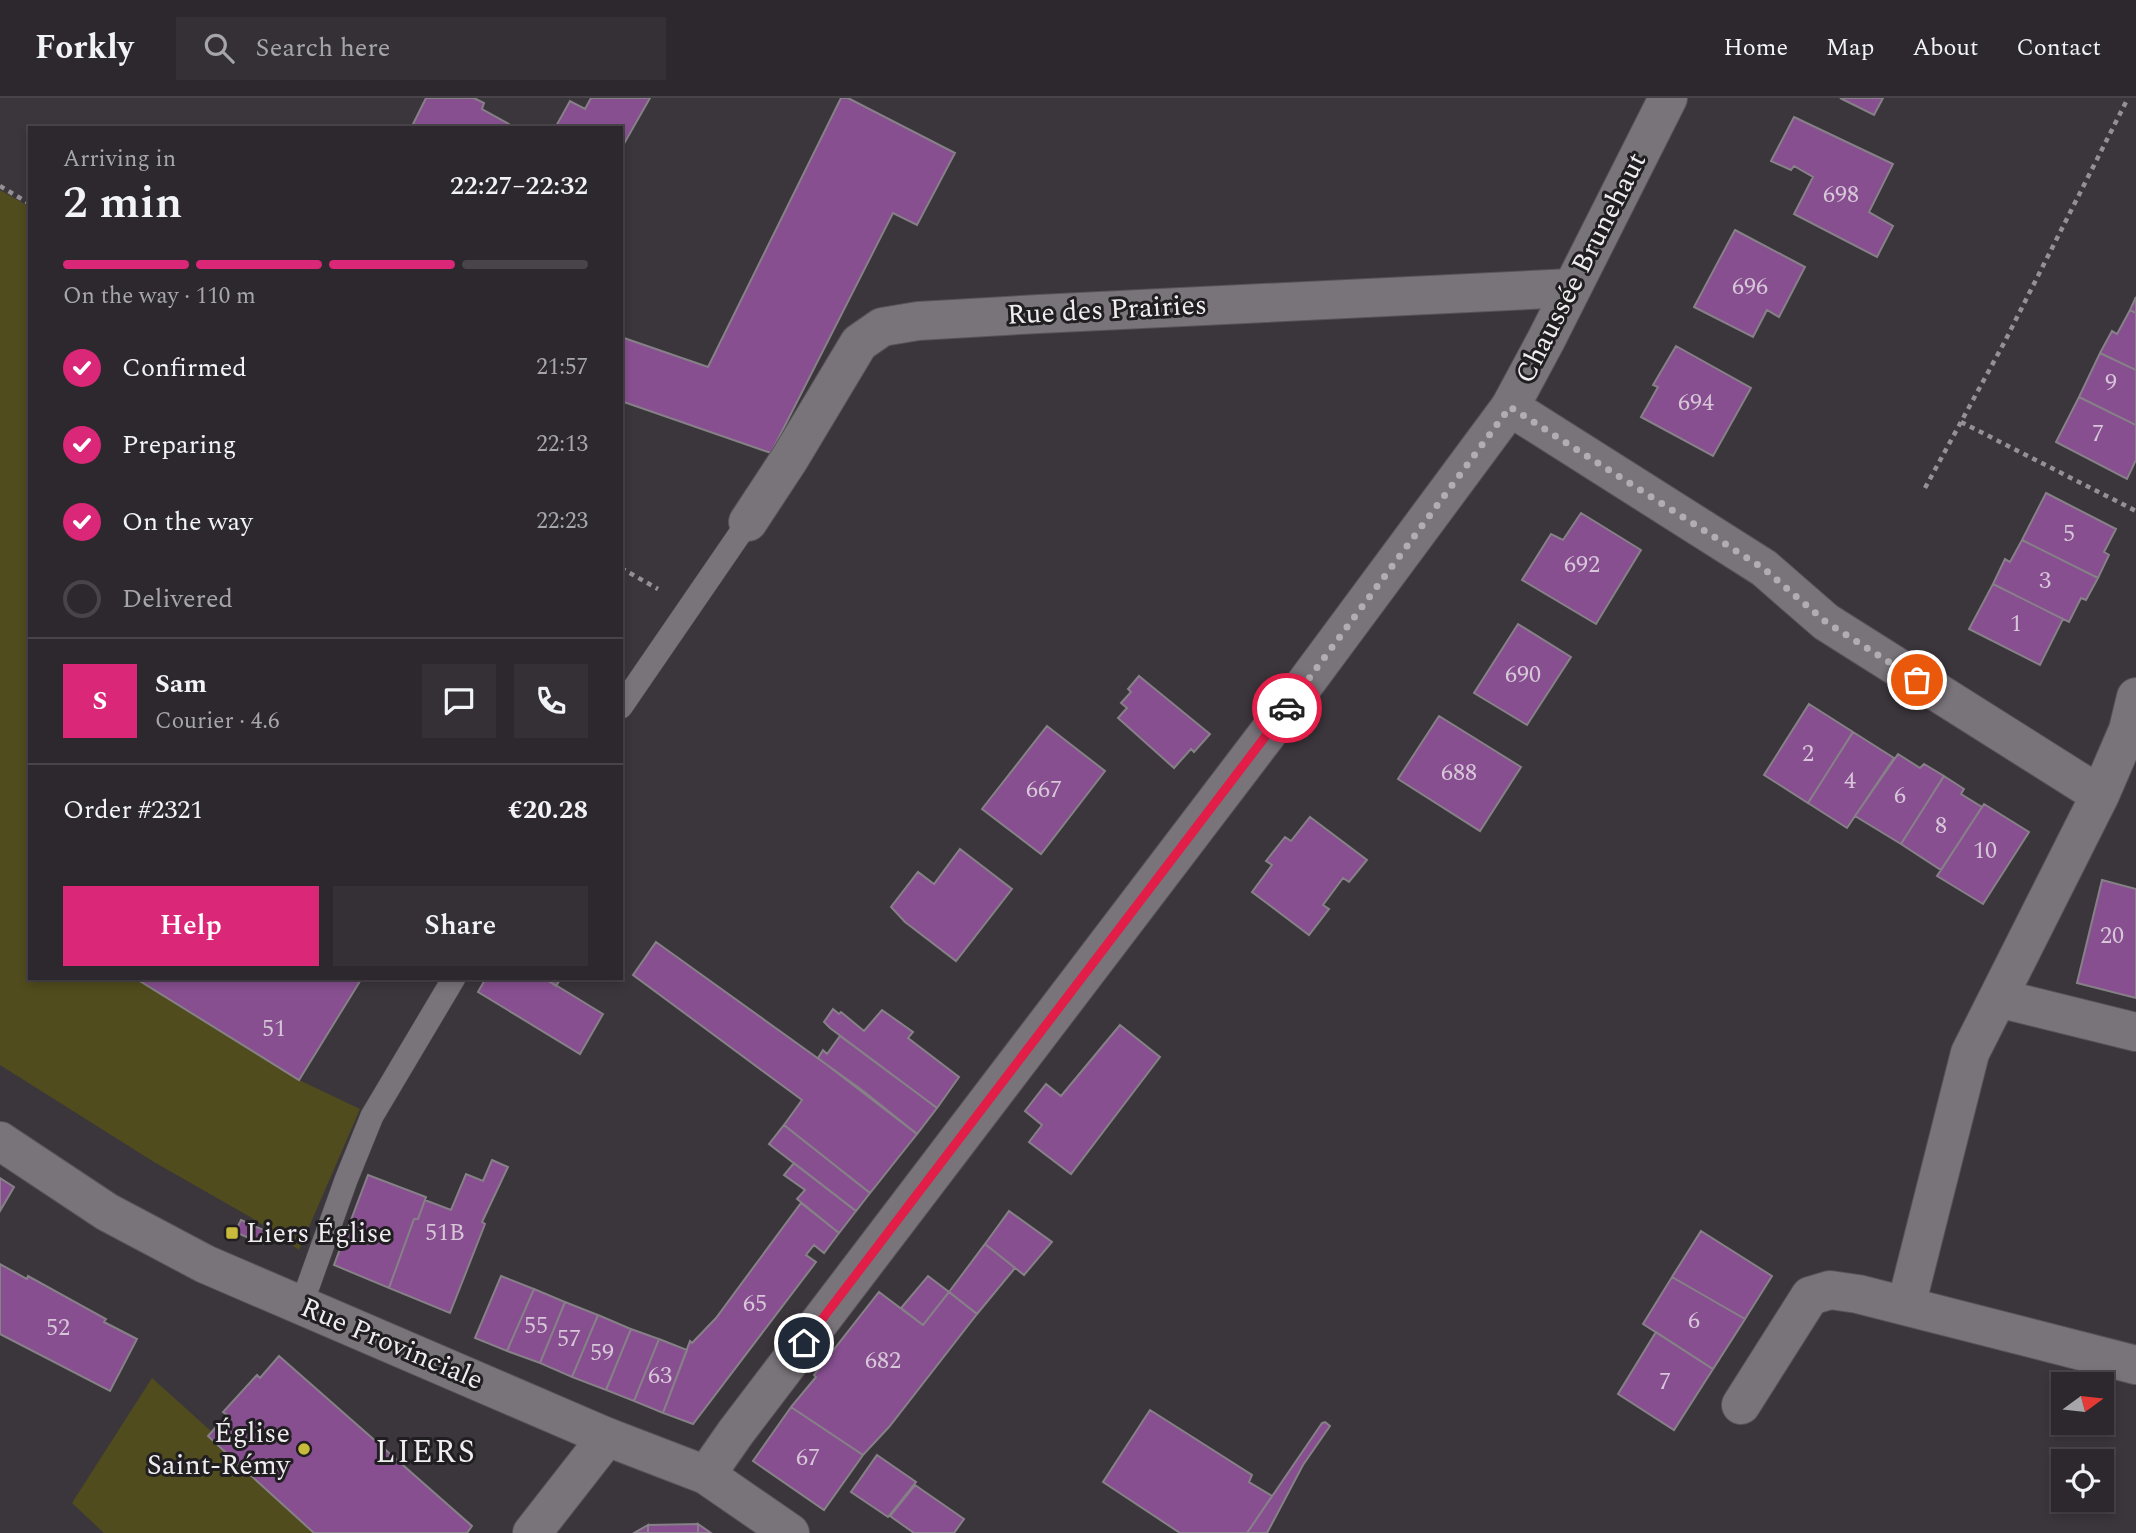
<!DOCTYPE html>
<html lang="en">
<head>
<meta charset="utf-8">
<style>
	:root { --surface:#2c282d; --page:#343035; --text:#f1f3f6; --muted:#a6a6aa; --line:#484449; --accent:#db2777 }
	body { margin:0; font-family:Spectral,serif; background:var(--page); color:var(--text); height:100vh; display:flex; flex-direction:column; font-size:26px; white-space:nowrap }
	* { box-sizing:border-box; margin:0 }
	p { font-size:23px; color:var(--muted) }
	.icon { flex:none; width:38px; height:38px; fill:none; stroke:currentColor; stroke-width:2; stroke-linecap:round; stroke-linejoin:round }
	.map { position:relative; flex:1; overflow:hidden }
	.side { position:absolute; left:28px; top:28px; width:595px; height:854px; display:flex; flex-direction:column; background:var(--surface); border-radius:0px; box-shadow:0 4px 10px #0003,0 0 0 2px var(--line) }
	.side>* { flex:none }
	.needle { width:46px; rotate:75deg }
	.buttons { position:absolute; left:2051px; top:1274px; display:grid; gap:14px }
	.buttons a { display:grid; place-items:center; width:63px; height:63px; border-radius:0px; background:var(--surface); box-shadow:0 4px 10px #0003,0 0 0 2px var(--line); font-size:35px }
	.pin { position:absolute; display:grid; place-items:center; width:60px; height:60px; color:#fff; margin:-30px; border:4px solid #fff; border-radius:50%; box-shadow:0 2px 7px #0007 }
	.courier { position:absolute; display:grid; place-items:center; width:70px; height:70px; margin:-35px; border:5px solid #e11d48; border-radius:50%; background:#fff; color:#222; box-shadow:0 2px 9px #0007 }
	.overview em { font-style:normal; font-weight:600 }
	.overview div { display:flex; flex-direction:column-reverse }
	.overview { display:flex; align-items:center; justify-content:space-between; height:119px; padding:0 35px }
	h1 { font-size:46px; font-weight:600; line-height:52px }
	.bar { display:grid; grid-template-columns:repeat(4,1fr); gap:10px 7px; align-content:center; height:84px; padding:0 35px }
	.bar i { height:9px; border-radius:5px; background:var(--line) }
	.bar .current { background:var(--accent) }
	.bar p { grid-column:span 4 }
	.line { display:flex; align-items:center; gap:18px; padding:0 35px; border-top:2px solid var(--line) }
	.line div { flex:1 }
	.round { display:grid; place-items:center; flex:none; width:74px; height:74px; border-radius:0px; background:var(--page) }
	ol { padding:0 35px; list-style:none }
	li { display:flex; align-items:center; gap:21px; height:77px }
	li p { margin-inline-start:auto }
	li .icon { padding:7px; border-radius:50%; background:var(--accent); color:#fff; stroke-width:4 }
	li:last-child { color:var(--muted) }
	li i { width:38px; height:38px; border:4px solid var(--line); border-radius:50% }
	.action { display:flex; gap:14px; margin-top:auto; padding:14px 35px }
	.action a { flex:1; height:80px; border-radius:0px; background:var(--accent); color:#fff; font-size:28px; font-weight:600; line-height:80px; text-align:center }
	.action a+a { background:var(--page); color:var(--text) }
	header { display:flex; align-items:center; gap:42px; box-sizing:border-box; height:98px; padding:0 35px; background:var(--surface); border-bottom:2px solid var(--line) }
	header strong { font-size:33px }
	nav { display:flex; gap:38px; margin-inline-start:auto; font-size:24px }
	.search { width:490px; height:63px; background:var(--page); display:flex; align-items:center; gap:18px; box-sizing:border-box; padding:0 24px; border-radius:0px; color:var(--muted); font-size:26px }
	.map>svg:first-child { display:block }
	.green { fill:#504c1d }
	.building { fill:#874f90; stroke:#868187; stroke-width:2 }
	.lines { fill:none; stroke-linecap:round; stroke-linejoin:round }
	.service-casing { stroke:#585358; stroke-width:24 }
	.minor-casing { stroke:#585358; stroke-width:40 }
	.tertiary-casing { stroke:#585358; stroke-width:40 }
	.secondary-casing { stroke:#585358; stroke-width:40 }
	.path { stroke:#949094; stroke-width:4.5; stroke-dasharray:5 5; stroke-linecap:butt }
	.service { stroke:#79747a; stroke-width:23 }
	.minor { stroke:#79747a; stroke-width:38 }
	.tertiary { stroke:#79747a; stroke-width:38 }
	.secondary { stroke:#79747a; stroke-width:38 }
	.done { stroke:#b1adb1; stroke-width:7; stroke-dasharray:0 12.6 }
	.route { stroke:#e11d48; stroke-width:9 }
	.poi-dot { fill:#c8bb3b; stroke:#211e21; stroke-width:2.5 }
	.labels { text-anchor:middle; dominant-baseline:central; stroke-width:6; stroke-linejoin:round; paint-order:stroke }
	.number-label { font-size:24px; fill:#d6c6d8 }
	.street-label { font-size:28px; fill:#f0edf0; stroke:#211e21 }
	.poi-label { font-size:28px; fill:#f0edf0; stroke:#211e21; text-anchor:start }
	.quarter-label { font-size:32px; letter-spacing:2px; fill:#f0edf0; stroke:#211e21 }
</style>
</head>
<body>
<header>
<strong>Forkly</strong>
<div class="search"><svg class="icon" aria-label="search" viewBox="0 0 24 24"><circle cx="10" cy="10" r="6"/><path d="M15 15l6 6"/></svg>Search here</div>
<nav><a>Home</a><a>Map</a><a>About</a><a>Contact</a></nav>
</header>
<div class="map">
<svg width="2136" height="1435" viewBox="0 0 2136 1435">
	<rect width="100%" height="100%" fill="#3b363c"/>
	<path class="green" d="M0,92L30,109V880H362L299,982L360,1011L299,1152L252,1120L154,1064L0,967Z
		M152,1280L212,1334L237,1365L314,1435H104L72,1405Z"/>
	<path class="building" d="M426,0H474L484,5L482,11L516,30H421L413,26Z
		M591,0H650L621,51V30H555L570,3L585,11Z
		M841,0H848L955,55L917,127L893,115L771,355L621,303V239L708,269Z
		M1840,0H1883L1874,17Z
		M1794,19L1893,66L1869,114L1893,128L1877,159L1794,116L1813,79L1794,68L1791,72L1771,63Z
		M1735,132L1805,169L1779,219L1767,212L1753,239L1694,209Z
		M2136,199V215L2130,212Z
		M2130,212L2136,215V272L2100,255L2112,233L2117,236Z
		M1676,248L1751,290L1713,358L1641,319L1658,289L1653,287Z
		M2100,255L2136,272V327L2079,299Z
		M2079,299L2136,327V362L2127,381L2056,344Z
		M2046,395L2116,431L2104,454L2109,457L2098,480L2022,442Z
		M1581,415L1641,452L1596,526L1522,482L1551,436L1563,442Z
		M2022,442L2098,480L2086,502L2081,500L2069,524L1993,486L2005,461L2010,464Z
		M1993,486L2063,521L2040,567L1969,531Z
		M1518,526L1571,559L1527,627L1474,595Z
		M1139,578L1210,636L1194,654L1191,651L1174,670L1118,620L1127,610L1121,605L1131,594L1128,591Z
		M1809,606L1853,634L1808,705L1764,677Z
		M1439,618L1521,669L1480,733L1398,681Z
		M1047,628L1105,673L1041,756L982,711Z
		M1853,634L1894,660L1847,730L1808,705Z
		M1898,656L1920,670L1924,666L1944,678L1901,746L1855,718Z
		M1944,678L1964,691L1961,696L1982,709L1941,772L1901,746Z
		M1984,706L2029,734L1983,806L1937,778Z
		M1310,719L1367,762L1349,784L1343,780L1323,807L1329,811L1309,837L1252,794L1272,767L1266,763L1285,739L1291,743Z
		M960,751L1012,791L956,863L905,824L891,809L918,774L934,786Z
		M2102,782L2136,791V900L2077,885Z
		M656,844L862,992L917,1036L870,1095L784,1027L802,1002L633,877Z
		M135,880H362L299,982Z
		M486,880H544L603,916L580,956L478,894Z
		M544,880H561L556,888Z
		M833,911L839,916L841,914L864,933L882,912L913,934L908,940L959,979L937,1010L830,930L824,924Z
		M1120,927L1160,959L1071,1076L1029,1044L1042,1027L1025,1013L1046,986L1061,998Z
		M840,938L937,1010L917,1036L818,960L823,952L827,956Z
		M784,1027L870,1095L856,1113L769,1046Z
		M492,1062L508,1069L482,1124L485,1126L450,1215L389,1190L414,1121H418L425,1102L451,1112L466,1076L483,1083Z
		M794,1065L856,1113L839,1135L797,1101L805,1092L784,1077Z
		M368,1077L426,1099L418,1121H414L389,1190L334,1167Z
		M0,1080L14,1089L0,1113Z
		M801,1105L839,1135L824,1155L814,1147L806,1157L816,1164L693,1326L663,1315L690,1243L692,1245L716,1220Z
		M1009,1113L1052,1144L1024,1177L985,1146Z
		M241,1122L268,1134L263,1146L235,1134Z
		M1701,1133L1772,1178L1745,1221L1672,1179Z
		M985,1146L1015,1170L977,1216L949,1194Z
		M0,1166L27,1181L28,1178L106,1221L104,1224L137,1241L110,1293L0,1236Z
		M501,1178L534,1191L507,1253L475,1240Z
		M928,1178L949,1194L923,1227L901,1210Z
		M1672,1179L1745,1221L1713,1271L1643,1226Z
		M534,1191L565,1204L540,1265L507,1253Z
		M879,1194L923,1227L949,1194L977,1216L889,1329L863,1357L791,1309L816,1279L814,1277Z
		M565,1204L598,1217L572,1279L540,1265Z
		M598,1217L631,1231L606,1292L572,1279Z
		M631,1231L659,1241L634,1303L606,1292Z
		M1656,1234L1713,1271L1674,1332L1618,1296Z
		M659,1241L687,1252L663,1315L634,1303Z
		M279,1258L472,1428L467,1435H314L237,1365L208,1338L227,1317L223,1314L257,1277L260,1280Z
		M791,1309L863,1357L824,1412L753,1363Z
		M1150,1312L1252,1377L1249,1384L1272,1398L1247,1435H1180L1103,1384Z
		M1325,1324L1330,1328L1303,1367L1267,1435H1247L1322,1325Z
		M877,1357L916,1384L888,1419L851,1394Z
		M915,1387L964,1421L954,1435H914L890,1418Z
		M698,1426V1435H648V1427Z
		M698,1426L711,1435H698Z
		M648,1427V1435H634Z"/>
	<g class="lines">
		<g class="service-casing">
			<path id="service" d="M621,609L748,424
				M301,1208L346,1082L372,1018L454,880"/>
		</g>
		<g class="minor-casing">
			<path id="minor" d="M1510,309L1764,470L1826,524L2100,697L2128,632L2136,599
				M748,424L790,360L859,245L882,229L918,223L1039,216L1571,190
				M1998,900L2136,934
				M1906,1208L1970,955L2100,697
				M1741,1307L1810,1198L1830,1192L1858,1196L2136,1267"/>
		</g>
		<g class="tertiary-casing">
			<path id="tertiary" d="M706,1377L736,1334L1293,602L1510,309L1546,242L1668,0
				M532,1435L607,1339"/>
		</g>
		<g class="secondary-casing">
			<path id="secondary" d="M0,1043L107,1114L205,1166L607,1339L706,1377L790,1435"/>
		</g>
		<path class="path" d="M0,88L30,106
			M1961,324L2136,413
			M1925,390L2004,245L2128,0
			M621,470L658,491"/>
		<use href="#service" class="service"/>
		<use href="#minor" class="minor"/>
		<use href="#tertiary" class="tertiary"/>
		<use href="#secondary" class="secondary"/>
	</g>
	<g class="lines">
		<path class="done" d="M1287,610L1510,309L1763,470L1826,524L1917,582"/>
		<path class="route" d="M804,1245L1287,610"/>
	</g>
	<g class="poi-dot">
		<rect x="225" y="1128" width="14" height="14" rx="3.5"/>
		<circle cx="304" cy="1351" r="7"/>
	</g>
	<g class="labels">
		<g class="number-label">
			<text x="1841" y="97">698</text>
			<text x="1750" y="189">696</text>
			<text x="2111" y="285">9</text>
			<text x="1696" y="305">694</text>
			<text x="2098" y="336">7</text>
			<text x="2069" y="436">5</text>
			<text x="1582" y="467">692</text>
			<text x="2045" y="483">3</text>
			<text x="2016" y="526">1</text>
			<text x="1523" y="577">690</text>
			<text x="1808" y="656">2</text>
			<text x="1459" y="675">688</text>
			<text x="1850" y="683">4</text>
			<text x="1044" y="692">667</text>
			<text x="1900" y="698">6</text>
			<text x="1941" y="728">8</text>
			<text x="1985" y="753">10</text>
			<text x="2112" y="838">20</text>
			<text x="274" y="931">51</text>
			<text x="445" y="1135">51B</text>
			<text x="755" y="1206">65</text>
			<text x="1694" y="1223">6</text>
			<text x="536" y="1228">55</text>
			<text x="58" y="1230">52</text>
			<text x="569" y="1241">57</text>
			<text x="602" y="1255">59</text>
			<text x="883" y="1263">682</text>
			<text x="660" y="1278">63</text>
			<text x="1665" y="1284">7</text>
			<text x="808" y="1360">67</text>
		</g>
		<g class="street-label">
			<text transform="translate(1581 170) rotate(-63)">Chaussée Brunehaut</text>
			<text transform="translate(1107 212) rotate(-3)">Rue des Prairies</text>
			<text transform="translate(392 1246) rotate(23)">Rue Provinciale</text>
		</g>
		<g class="poi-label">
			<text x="246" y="1135">Liers Église</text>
			<text x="290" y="1335" text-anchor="end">Église<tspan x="290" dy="32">Saint-Rémy</tspan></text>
		</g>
		<g class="quarter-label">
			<text x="426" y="1354">LIERS</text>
		</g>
	</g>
</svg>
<div class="buttons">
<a><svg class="needle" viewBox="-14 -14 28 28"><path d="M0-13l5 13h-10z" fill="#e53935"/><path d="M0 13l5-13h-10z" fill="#a6a6aa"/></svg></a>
<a><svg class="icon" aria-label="locate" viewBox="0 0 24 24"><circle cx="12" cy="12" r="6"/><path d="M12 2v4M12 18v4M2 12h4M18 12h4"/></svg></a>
</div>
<div class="pin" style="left:1917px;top:582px;background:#ea580c"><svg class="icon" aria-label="bag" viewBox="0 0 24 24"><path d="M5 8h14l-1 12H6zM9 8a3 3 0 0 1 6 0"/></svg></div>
<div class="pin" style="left:804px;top:1245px;background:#1f2937"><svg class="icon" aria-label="home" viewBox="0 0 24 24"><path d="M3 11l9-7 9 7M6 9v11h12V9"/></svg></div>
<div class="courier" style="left:1287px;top:610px"><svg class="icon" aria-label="car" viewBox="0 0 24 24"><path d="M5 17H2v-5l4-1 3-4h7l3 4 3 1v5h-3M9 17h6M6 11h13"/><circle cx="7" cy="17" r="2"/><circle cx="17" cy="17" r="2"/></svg></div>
<section class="side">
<div class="overview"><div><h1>2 min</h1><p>Arriving in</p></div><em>22:27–22:32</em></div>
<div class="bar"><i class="current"></i><i class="current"></i><i class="current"></i><i></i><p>On the way · 110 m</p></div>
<ol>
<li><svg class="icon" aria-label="check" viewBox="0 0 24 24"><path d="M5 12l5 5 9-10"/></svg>Confirmed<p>21:57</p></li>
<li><svg class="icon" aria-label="check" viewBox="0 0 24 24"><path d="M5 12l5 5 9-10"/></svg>Preparing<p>22:13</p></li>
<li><svg class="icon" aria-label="check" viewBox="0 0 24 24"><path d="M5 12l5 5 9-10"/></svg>On the way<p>22:23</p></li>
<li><i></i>Delivered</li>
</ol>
<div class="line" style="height:126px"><b class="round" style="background:var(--accent);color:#fff">S</b><div><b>Sam</b><p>Courier · 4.6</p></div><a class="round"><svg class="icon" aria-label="chat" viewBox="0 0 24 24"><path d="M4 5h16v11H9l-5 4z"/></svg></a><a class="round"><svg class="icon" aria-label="phone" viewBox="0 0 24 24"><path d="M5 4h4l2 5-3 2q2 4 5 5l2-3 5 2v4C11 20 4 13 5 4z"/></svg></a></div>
<div class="line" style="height:91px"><div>Order #2321</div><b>€20.28</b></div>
<div class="action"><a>Help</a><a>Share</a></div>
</section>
</div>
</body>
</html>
